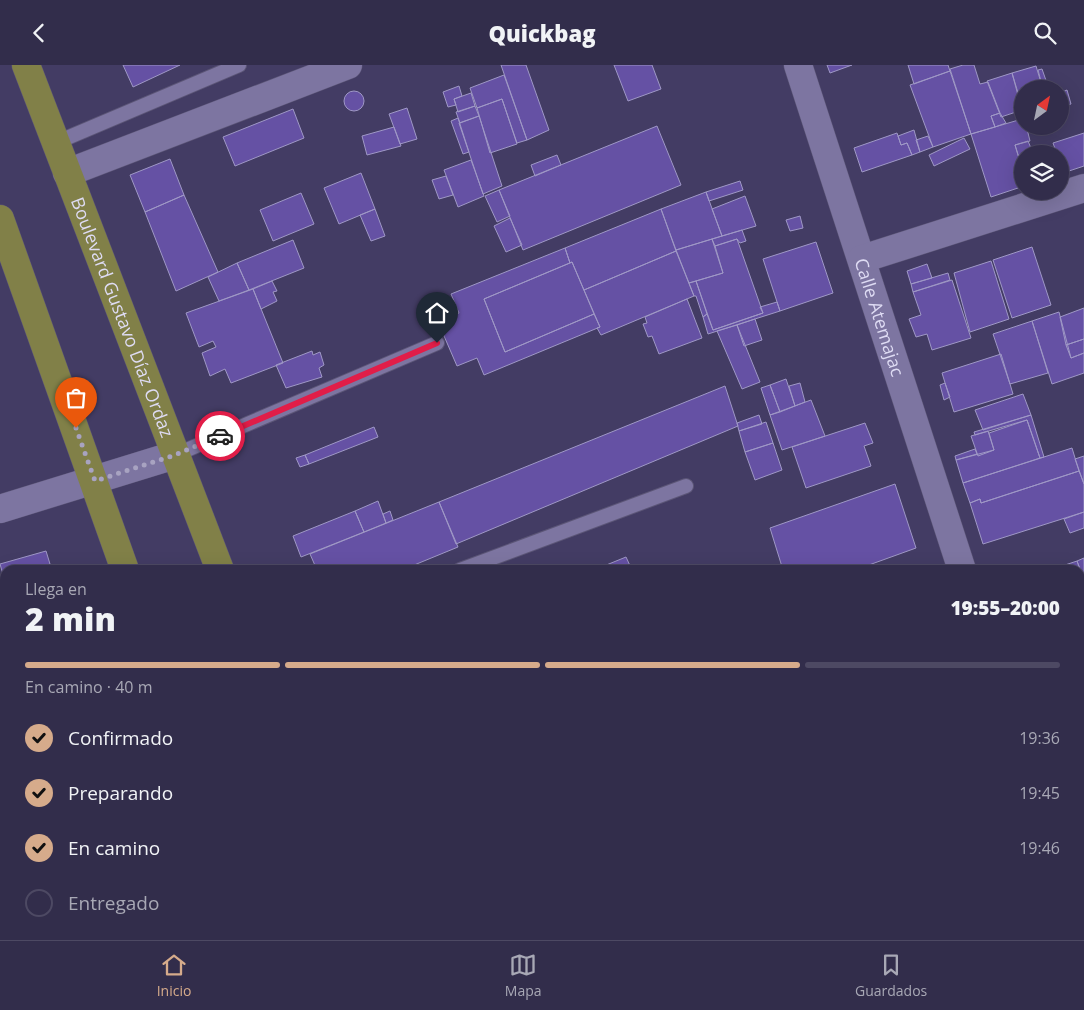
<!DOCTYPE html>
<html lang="es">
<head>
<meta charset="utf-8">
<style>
	:root { --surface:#322d4b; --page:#3d3955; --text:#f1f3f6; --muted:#a8a8b5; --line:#4d4963; --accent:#d6ab8b }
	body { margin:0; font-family:"Open Sans",sans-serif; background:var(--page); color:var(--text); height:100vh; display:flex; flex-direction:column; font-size:19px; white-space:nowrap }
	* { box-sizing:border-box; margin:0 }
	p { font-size:16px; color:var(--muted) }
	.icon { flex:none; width:28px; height:28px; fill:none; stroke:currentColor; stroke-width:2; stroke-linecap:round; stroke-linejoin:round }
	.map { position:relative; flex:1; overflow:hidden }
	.drawer { position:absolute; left:0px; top:500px; width:1085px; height:375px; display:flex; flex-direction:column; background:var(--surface); border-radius:15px 15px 0 0; box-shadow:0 5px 20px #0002,0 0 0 1px var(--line) }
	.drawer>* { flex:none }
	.needle { width:32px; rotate:33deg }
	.tools { position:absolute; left:1014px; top:15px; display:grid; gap:10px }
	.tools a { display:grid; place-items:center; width:55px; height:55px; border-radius:50%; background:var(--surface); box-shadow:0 5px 20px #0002,0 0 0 1px var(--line); font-size:25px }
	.pin { position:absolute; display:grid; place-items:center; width:42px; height:42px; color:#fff; margin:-51px -21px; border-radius:50% 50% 50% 0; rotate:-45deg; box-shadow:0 0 5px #0007 }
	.pin .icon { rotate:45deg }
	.courier { position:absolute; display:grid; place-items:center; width:50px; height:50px; margin:-25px; border:4px solid #e11d48; border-radius:50%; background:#fff; color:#222; box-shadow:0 1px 6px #0007 }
	.summary em { font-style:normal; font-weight:800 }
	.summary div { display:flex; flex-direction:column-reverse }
	.summary { display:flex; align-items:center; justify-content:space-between; height:85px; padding:0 25px }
	h1 { font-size:32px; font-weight:800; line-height:38px }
	.bar { display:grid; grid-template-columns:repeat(4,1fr); gap:8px 5px; align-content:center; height:60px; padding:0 25px }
	.bar i { height:6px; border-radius:4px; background:var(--line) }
	.bar .selected { background:var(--accent) }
	.bar p { grid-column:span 4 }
	ol { padding:0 25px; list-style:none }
	li { display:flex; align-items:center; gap:15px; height:55px }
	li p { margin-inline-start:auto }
	li .icon { padding:5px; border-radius:50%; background:var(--accent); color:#111; stroke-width:4 }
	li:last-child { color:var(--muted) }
	li i { width:28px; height:28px; border:2px solid var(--line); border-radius:50% }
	header { display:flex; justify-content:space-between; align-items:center; height:65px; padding:0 25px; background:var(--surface); font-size:22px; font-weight:800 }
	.dock { display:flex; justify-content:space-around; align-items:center; height:70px; border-top:1px solid var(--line); background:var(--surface); font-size:14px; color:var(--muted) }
	.dock a { display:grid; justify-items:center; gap:2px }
	.dock .selected { color:var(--accent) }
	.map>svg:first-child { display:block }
	.building { fill:#6551a4; stroke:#9f98c6 }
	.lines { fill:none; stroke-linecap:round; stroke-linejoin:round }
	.service-casing { stroke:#5c5677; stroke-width:16 }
	.minor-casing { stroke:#5c5677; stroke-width:29 }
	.primary-casing { stroke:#5c5677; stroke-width:29 }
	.service { stroke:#7d75a1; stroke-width:14 }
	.minor { stroke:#7d75a1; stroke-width:28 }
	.primary { stroke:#818048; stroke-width:28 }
	.done { stroke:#a8a3c1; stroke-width:5; stroke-dasharray:0 9 }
	.route { stroke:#e11d48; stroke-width:6 }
	.labels { text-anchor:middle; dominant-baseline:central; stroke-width:4; stroke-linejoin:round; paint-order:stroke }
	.street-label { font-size:18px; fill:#dedbf3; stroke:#393158 }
</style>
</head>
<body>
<header><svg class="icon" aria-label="back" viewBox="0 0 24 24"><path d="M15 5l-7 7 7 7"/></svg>Quickbag<svg class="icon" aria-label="search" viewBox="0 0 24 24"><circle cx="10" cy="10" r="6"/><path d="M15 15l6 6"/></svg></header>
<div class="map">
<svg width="1084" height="875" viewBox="0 0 1084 875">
	<rect width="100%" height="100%" fill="#433c64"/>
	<path class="building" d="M123,0H180L133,22Z
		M501,0H526L549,65L527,75Z
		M614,0H652L661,24L628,36Z
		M827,0H852L830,8Z
		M908,0H948L950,6L914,19Z
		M963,0H974L980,19L988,17L1000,48L991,51L995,62L971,69L950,4Z
		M1036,1L1043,24H1022V41L1012,8Z
		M1042,4L1049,24H1043L1038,5Z
		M950,6L971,69L933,82L910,20Z
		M1012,8L1022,45L1001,52L987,16Z
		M504,10L527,75L517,78L502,34L477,43L470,23Z
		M459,21L462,31L454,34L456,40L448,42L443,27Z
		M1067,25L1071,39L1060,42V28Z
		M344 36a10 10 0 1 1 20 0a10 10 0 1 1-20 0Z
		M471,28L475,41L458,47L454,34Z
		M502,34L517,79L490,88L477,43Z
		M475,41L479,51L460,58L456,47Z
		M407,43L417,74L400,79L389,49Z
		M293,44L304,73L235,101L223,72Z
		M1000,48L1006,58L995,62L991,51Z
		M479,51L502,121L483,129L459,58Z
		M458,53L469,87L463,89L451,56Z
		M1022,54V61L1036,62L1027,64L1030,76L1015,80L1022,103L1021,122L991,132L971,69Z
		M657,61L681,120L523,185L499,125Z
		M394,62L401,81L367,90L362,71Z
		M914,65L920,87L912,90L907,78L901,80L898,71Z
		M897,68L901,80L907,78L912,90L862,107L854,83Z
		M1084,68V101L1063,108L1060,89H1057L1053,78Z
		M928,71L933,82L920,87L916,75Z
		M964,73L970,84L934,101L929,90Z
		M1028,76L1033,88L1022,89V92L1019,93L1015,80Z
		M557,90L561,100L535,111L531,100Z
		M170,94L184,130L145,147L130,110Z
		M471,95L484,131L458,142L444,105Z
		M361,108L375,144L339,159L324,123Z
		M446,111L453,130L439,134L432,115Z
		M740,116L743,125L709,136L706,127Z
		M499,125L510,151L497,157L485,131Z
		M706,127L722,171L676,185L661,144Z
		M301,128L314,159L273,176L260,145Z
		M184,130L218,207L176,226L145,147Z
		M745,131L756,161L722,171L712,144Z
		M375,144L385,171L371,176L360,150Z
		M661,144L676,186L584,225L572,197L570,198L565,183Z
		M800,151L803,163L790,166L786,155Z
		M510,153L522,180L506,187L494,161Z
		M742,165L746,176L740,178L737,174L715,181L712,174Z
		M712,174L723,208L689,218L676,185Z
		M737,174L763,248L713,265L696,216L723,208L715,181Z
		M293,175L304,203L249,225L237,198Z
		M816,177L833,228L780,246L763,194Z
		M1032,182L1051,240L1012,253L993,195Z
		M565,183L570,198L484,234L505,287L594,249L600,262L484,310L477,293L457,301L438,257L459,248L451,229Z
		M676,186L694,231L601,270L597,263L600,262L584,225Z
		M991,196L1009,254L970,267L954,208Z
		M572,197L594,249L505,287L484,234Z
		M237,198L249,225L219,236L208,212Z
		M927,199L932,213L911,219L907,206Z
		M948,208L950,215L913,227L911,219Z
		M952,215L971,273L932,285L927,269L916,272L909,254L921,250L913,227Z
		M272,216L277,226L273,227L277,236L261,244L253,224Z
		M696,216L707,249L703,252L696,231H694L689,218Z
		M253,224L283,298L231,318L225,304L210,311L202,288L216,282L213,276L199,282L186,248Z
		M687,234L702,273L659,289L652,271L648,272L643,259L647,258L645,252Z
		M777,237L780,246L708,269L703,252L707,249L713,265L763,248L760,242Z
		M1084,243V274L1066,280L1060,252Z
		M1059,247L1071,293L1084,288V308L1052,319L1032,256Z
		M755,254L762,275L744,281L737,260Z
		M1032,256L1048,308L1010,319L993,269Z
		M737,260L760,317L742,324L717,266Z
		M1084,274V288L1071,293L1066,280Z
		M312,286L313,290L320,287L324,300L319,303L322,312L286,323L276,300Z
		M1001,289L1013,329L954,347L942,308Z
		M786,314L795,341L780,347L770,320Z
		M800,318L805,337L795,341L789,321Z
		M945,318L950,332L944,335L940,320Z
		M770,320L780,347L770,350L761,323Z
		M725,321L738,361L456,479L439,437Z
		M1023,329L1031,350L983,365L975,345Z
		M811,335L825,371L782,385L770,350Z
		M759,350L762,359L739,366L737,358Z
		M1031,350L1044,392L1040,393L1027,355L975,370L974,367Z
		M1027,355L1040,393L963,418L956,395L994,385L989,368Z
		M766,357L773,378L745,387L739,366Z
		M865,358L873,378L864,381L871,401L806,423L792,382Z
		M374,362L378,372L309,399L305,390Z
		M988,366L994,385L978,391L971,371Z
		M773,378L782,405L755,415L745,387Z
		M1072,383L1079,406L981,438L980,434L970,438L963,418Z
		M975,384L977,389L956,395L955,391Z
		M305,390L309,399L300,402L296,393Z
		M1084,391V419L1075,394Z
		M1079,406L1084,419V447L983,479L970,438L980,434L981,438Z
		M895,419L916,483L855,505H783L770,463Z
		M378,436L386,458L364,467L355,446Z
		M439,437L458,482L402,505H317L310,489Z
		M355,446L364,467L301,492L293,471Z
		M390,446L393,455L386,458L383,449Z
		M1084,447V463L1070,468L1064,454Z
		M46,486L50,499L31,505H5L4,513L0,499Z
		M626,492L632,505H594Z
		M1084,493V515L1077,496Z
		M1077,496L1084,515V519L1080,520V505H1050Z
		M1084,519V547L1080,548V520Z
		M1084,562V591L1080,592V563Z
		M1084,591V647L1080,648V592Z
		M0,704L5,719V737L0,738Z
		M5,737V792L0,793V738Z
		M5,792V809L0,810V793Z
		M605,870H801L786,875H589Z
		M904,870H969L971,875H906Z
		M1002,870H1026L1032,875H986Z"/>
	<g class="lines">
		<g class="service-casing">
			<path id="service" d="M55,78L239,0
				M175,390L437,278
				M460,505L686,421
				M383,875L398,870"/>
		</g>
		<g class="minor-casing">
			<g id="minor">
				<path id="s1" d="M798,0L962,505"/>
				<path d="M67,108L348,0"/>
				<path d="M862,194L1084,123"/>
				<path d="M0,444L175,390"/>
				<path d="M0,853L5,852"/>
				<path d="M1079,870L1081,875"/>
			</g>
		</g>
		<g class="primary-casing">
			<g id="primary">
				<path id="s2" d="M26,0L220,505"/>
				<path d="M0,154L125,505"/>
				<path d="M249,870L251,875"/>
				<path d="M345,870L346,875"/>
			</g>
		</g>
		<use href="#service" class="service"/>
		<use href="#minor" class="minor"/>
		<use href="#primary" class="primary"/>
	</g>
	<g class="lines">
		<path class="done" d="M76,363L95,416L175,390L220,371"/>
		<path class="route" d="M220,371L437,278"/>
	</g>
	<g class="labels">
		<g class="street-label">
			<text stroke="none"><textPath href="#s1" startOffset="265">Calle Atemajac</textPath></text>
			<text stroke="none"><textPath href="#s2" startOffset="270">Boulevard Gustavo Díaz Ordaz</textPath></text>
		</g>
	</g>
</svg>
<div class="tools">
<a><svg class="needle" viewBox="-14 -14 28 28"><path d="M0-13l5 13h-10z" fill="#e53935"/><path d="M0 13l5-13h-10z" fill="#a8a8b5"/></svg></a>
<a><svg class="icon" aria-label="layers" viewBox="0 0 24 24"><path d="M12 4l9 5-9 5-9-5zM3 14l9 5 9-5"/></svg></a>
</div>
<div class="pin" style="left:76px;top:363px;background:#ea580c"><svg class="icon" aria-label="bag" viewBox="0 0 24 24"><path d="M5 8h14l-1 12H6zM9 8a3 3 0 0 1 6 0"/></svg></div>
<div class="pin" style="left:437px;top:278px;background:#1f2937"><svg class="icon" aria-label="home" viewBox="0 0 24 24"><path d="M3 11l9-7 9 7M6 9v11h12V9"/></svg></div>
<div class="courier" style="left:220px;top:371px"><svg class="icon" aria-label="car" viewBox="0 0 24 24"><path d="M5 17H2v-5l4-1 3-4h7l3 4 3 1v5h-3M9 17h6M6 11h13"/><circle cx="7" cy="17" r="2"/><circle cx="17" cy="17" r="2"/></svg></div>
<section class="drawer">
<div class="summary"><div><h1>2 min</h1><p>Llega en</p></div><em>19:55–20:00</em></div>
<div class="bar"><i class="selected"></i><i class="selected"></i><i class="selected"></i><i></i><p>En camino · 40 m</p></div>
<ol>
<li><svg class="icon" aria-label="check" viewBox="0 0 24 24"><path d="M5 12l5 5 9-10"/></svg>Confirmado<p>19:36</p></li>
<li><svg class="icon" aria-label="check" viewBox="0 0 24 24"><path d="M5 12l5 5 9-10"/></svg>Preparando<p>19:45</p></li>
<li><svg class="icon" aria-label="check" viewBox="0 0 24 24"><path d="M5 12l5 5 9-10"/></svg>En camino<p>19:46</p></li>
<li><i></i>Entregado</li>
</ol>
</section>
</div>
<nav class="dock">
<a class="selected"><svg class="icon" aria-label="home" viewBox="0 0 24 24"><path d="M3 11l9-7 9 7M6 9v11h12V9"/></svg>Inicio</a>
<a><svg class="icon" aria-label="map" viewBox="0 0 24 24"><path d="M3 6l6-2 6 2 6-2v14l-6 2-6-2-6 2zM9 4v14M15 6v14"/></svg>Mapa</a>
<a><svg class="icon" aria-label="saved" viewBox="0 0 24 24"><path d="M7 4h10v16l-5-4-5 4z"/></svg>Guardados</a>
</nav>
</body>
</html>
